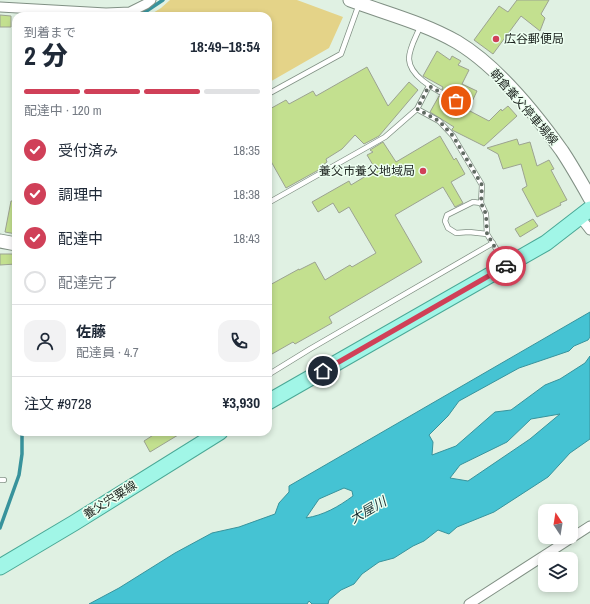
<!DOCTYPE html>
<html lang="ja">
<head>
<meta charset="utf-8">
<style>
	:root { --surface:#fff; --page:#f2f2f3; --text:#1f2937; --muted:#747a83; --line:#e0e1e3; --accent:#d04058 }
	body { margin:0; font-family:"Archivo Narrow","Noto Sans JP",sans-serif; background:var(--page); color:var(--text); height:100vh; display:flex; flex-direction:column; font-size:15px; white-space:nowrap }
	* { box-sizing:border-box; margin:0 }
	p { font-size:13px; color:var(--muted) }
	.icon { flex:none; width:22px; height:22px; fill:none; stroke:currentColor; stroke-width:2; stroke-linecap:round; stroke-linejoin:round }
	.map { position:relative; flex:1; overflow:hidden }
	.drawer { position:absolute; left:12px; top:12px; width:260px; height:424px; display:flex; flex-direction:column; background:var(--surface); border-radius:12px; box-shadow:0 2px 6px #0003 }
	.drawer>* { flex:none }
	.needle { width:26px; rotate:348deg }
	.fabs { position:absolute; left:538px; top:504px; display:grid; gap:8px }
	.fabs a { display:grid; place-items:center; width:40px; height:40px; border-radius:8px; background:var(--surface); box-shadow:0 2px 6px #0003; font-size:20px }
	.pin { position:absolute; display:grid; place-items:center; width:34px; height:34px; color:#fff; margin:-17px; border:2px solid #fff; border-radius:50%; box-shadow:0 1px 4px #0007 }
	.courier { position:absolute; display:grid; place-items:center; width:40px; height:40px; margin:-20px; border:3px solid #d04058; border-radius:50%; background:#fff; color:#222; box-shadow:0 1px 5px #0007 }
	.summary em { font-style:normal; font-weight:800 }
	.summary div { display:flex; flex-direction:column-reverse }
	.summary { display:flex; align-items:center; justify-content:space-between; height:68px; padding:0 12px }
	h1 { font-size:26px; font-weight:800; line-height:30px }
	.bar { display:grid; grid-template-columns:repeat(4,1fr); gap:6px 4px; align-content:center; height:48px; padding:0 12px }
	.bar i { height:5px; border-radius:3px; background:var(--line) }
	.bar .on { background:var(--accent) }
	.bar p { grid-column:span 4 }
	.line { display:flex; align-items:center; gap:10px; padding:0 12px; border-top:1px solid var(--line) }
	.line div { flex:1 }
	.round { display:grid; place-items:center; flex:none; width:42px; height:42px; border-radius:12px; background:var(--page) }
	ol { padding:0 12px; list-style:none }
	li { display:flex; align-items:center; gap:12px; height:44px }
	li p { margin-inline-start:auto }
	li .icon { padding:4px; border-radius:50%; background:var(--accent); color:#fff; stroke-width:4 }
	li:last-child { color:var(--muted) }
	li i { width:22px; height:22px; border:2px solid var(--line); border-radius:50% }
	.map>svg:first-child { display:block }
	.green { fill:#e4d388 }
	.water { fill:#45c3d3; stroke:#38939c; fill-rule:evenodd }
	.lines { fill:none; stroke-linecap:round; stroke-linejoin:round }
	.stream { stroke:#38939c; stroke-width:3.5 }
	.building { fill:#c3e08f; stroke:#9ca391 }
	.lane-casing { stroke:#809084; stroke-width:6 }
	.street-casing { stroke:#809084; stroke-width:11 }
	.secondary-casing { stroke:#809084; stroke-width:15 }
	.primary-casing { stroke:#4aa896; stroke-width:17 }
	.lane { stroke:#fff; stroke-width:4.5 }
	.street { stroke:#fff; stroke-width:9 }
	.secondary { stroke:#fff; stroke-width:13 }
	.primary { stroke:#a1f6e7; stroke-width:15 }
	.done { stroke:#606a62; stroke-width:4; stroke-dasharray:0 7.2 }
	.route { stroke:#d04058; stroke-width:5 }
	.poi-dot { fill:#d04058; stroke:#edfff1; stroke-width:1.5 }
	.labels { text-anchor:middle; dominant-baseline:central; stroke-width:3; stroke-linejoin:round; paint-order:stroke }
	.poi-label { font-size:12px; fill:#1b221d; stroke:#edfff1; text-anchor:start }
	.street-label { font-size:12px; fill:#1b221d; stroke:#edfff1 }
	.water-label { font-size:13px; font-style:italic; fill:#1c3235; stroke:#edfff1 }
</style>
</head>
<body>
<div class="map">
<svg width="590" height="604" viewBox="0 0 590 604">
	<rect width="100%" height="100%" fill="#e0f1e3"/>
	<path class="green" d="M170,0H297L343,17L329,48L268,83V16H148L161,8Z"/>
	<path class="water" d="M590,312V337L588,340L574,346L569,351L519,368L459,401L448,416L429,435L433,442L432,455L456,446L495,412L511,410L545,385L560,379L585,363L590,356V439L570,453L548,477L494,512L457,527L449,534L438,530L424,541L413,546L394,558L379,562L362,574L354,584L341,590L329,600L328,604H312L309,601L307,604H89L119,588L175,553L212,533L239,527L275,514L279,503L289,492V486ZM560,414L530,439L468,481L450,478L460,465L507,442L531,419ZM344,488L352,491L353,496C338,507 324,515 306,518L319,499Z"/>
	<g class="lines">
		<path class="stream" d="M139,16L163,0
			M0,528L19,475L22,454V432"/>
	</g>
	<path class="building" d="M517,0H549L541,14L545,18L540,31L521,16L493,54L474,40L499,6L508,12Z
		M0,15L11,16V27H0Z
		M437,51L450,60L452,56L461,61L458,65L469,70L462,84L477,91L468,110L489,121L501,109L502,111L508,106L517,116L484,146L452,130V129L454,127L430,112L439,96L455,104H458L460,101L458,98L442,89L443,87L423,76Z
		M367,67L388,106L409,82L418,90L379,136L364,144L355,135L342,149L326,159L327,162L323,165L324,167L286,188L268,156V110L286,100L289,104L313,91L316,96Z
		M440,136L454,160L456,158L465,174L451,182L463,203L455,207L443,187L395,215L422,262L329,317L332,323L295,344L293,342L272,354L268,346V286L299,269V270L315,262L325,280L350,265L352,267L376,253L349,207L339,213L333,203L318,212L312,202L349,181L351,185L376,170L367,155L373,152L370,150L383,142L396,162Z
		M517,139L519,145L530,142L537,166L549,160L554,169L551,170L567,200L560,203L561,205L537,217L522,189L527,186L521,164L503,169L498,154L487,148Z
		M11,201H16V234L5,232Z
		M533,219L538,226L520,237L515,229Z
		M0,254H16V264L0,265Z
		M158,432H183L150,452L144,441Z"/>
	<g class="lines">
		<g class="lane-casing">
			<path id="lane" d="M420,27C416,37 409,48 409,59C410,79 441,92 456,101
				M429,86L417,109L439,121L453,136L482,185L481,203L486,214L487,234L505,263
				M268,94L341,54L359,4
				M268,203L385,137L417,109
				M481,203L473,202L447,215L445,221L448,228L456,233L469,232L487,234
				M268,372L271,373L310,349L493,243
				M0,480H4"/>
		</g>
		<g class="street-casing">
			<path id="street" d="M0,7L106,13L130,12L146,4L151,0
				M580,217L590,230
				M469,604L590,526"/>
		</g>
		<g class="secondary-casing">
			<path id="secondary" d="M350,0C385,13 424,23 457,42C497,66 535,113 562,151C572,166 581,182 590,198
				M0,241L16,244"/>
		</g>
		<g class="primary-casing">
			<path id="primary" d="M268,402L546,243L590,209
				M0,567L74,523L220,432"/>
		</g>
		<use href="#lane" class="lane"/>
		<use href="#street" class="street"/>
		<use href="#secondary" class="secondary"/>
		<use href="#primary" class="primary"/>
	</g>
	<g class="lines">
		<path class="done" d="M456,101L429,86L417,109L439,121L453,136L482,185L481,203L486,214L487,234L506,266"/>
		<path class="route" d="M323,371L506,266"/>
	</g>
	<g class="poi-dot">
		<circle cx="496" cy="39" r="4"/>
		<circle cx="423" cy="171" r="4"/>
	</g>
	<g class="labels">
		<g class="poi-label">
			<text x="504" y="39">広谷郵便局</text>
			<text x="415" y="171" text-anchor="end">養父市養父地域局</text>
		</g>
		<g class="street-label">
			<text transform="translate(524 107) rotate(49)">朝倉養父停車場線</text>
			<text transform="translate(110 500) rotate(-32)">養父宍粟線</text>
		</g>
		<g class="water-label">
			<text transform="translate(368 510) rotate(-30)">大屋川</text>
		</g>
	</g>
</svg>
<div class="fabs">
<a><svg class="needle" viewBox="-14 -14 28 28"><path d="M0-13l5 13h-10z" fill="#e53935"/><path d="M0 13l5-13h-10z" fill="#747a83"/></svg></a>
<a><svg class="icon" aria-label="layers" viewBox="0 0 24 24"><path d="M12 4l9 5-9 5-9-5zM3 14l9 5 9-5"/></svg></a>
</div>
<div class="pin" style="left:456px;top:101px;background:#ea580c"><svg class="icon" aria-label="bag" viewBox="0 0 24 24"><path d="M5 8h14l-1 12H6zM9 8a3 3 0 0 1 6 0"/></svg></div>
<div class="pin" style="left:323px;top:371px;background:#1f2937"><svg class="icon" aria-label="home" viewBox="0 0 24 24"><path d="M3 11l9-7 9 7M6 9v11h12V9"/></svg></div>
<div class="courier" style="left:506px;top:266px"><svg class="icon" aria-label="car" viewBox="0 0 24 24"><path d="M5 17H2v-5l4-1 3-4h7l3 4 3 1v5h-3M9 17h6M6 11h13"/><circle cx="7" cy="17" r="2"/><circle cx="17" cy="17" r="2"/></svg></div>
<section class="drawer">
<div class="summary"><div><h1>2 分</h1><p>到着まで</p></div><em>18:49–18:54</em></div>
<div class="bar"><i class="on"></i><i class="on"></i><i class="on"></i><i></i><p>配達中 · 120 m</p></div>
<ol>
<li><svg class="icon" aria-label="check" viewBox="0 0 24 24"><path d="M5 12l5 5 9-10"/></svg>受付済み<p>18:35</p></li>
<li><svg class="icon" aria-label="check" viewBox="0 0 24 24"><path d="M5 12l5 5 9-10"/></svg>調理中<p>18:38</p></li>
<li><svg class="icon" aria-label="check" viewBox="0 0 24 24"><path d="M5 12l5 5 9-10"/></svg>配達中<p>18:43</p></li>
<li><i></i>配達完了</li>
</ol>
<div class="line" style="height:72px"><a class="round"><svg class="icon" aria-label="person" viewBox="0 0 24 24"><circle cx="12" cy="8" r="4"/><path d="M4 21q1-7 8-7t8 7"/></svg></a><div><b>佐藤</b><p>配達員 · 4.7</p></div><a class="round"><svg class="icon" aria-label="phone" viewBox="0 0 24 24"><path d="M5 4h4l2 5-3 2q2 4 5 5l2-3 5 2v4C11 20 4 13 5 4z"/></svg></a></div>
<div class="line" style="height:52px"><div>注文 #9728</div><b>¥3,930</b></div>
</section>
</div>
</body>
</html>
